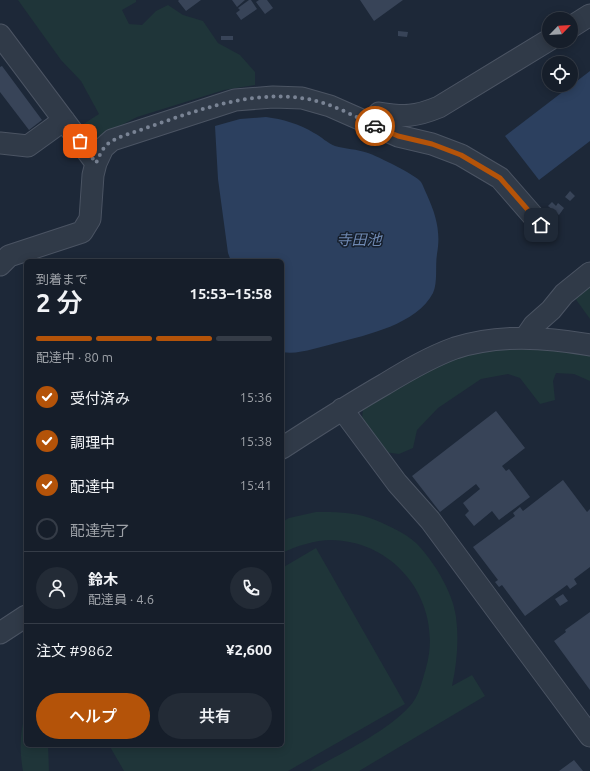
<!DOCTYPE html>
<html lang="ja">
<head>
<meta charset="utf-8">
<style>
	:root { --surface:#161e2a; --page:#232b36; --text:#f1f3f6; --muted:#9ea2a8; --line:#353c47; --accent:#b45309 }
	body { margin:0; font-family:Ubuntu,"Noto Sans JP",sans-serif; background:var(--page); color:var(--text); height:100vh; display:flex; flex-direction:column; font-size:15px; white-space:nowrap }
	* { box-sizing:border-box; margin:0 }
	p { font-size:13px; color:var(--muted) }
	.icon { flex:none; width:22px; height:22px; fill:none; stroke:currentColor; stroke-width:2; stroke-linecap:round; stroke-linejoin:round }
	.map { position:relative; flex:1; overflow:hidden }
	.sheet { position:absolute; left:24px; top:259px; width:260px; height:488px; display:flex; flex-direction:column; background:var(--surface); border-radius:6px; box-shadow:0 2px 10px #0003,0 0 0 1px var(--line) }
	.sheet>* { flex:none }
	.needle { width:26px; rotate:65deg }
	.tools { position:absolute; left:542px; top:12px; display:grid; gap:8px }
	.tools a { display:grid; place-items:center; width:36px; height:36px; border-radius:50%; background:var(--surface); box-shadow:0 2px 10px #0003,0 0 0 1px var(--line); font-size:20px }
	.pin { position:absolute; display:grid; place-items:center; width:34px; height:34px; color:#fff; margin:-17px; border-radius:8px; box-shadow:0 2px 6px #0006 }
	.courier { position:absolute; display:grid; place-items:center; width:40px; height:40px; margin:-20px; border:3px solid #b45309; border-radius:50%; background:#fff; color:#222; box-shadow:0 1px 5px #0007 }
	.headline em { font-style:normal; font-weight:600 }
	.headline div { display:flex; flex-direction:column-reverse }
	.headline { display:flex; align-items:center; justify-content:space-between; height:68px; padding:0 12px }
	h1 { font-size:26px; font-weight:600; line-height:30px }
	.bar { display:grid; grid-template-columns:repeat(4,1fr); gap:6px 4px; align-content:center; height:48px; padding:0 12px }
	.bar i { height:5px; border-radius:3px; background:var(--line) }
	.bar .active { background:var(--accent) }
	.bar p { grid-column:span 4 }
	.line { display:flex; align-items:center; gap:10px; padding:0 12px; border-top:1px solid var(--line) }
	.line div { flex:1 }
	.round { display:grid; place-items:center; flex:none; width:42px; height:42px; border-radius:21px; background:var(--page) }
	ol { padding:0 12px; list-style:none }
	li { display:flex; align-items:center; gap:12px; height:44px }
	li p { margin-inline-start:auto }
	li .icon { padding:4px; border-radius:50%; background:var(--accent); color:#fff; stroke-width:4 }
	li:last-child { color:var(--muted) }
	li i { width:22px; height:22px; border:2px solid var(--line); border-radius:50% }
	.primary-button { display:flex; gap:8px; margin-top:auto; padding:8px 12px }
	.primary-button a { flex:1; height:46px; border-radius:24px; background:var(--accent); color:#fff; font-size:16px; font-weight:600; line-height:46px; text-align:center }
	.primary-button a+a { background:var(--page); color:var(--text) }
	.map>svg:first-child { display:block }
	.green { fill:#1f3539 }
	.water { fill:#2c405f }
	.building { fill:#384458 }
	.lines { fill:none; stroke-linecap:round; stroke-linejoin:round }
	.minor-casing { stroke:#4b5463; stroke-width:23 }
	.minor { stroke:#303a48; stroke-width:21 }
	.done { stroke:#798394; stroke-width:4; stroke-dasharray:0 7.2 }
	.route { stroke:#b45309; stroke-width:5 }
	.labels { text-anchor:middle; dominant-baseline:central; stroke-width:3; stroke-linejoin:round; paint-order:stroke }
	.water-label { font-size:15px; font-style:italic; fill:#6f89b2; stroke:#161f2c }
</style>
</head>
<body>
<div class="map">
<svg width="590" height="771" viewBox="0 0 590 771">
	<rect width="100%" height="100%" fill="#1d2838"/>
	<path class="green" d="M18,0H136V2L122,10L129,24L142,25L156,11L168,5L183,15L203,21L218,43L240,55L255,72V85L224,90L137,117L108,132L88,145L83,135L82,125L99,114L81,81L61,60Z
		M590,281V319L572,294Z
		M527,347L590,353V381L574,374L556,373L553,381L555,400L540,404L520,378L508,374L481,379L438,408L417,430L413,448L399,454L384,452L362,419L363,409L375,400L448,360L476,352Z
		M316,512C334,512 353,512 370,518C383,523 406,533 416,543C433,560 453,592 456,617C459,640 457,663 452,686L472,675L485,696L359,771H310C341,753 385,733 409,707C419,697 422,681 426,668C444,605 398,541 331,540C316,540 296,546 282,553V522L289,518Z
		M316,548L405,704L288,771H124L109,745H282V568Z
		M26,711V745H48L49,771H23C19,750 20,731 26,711Z"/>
	<path class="water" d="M590,71V141L539,180L505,136Z
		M266,117C282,119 300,124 314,133C322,137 327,143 335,146C345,149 357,149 368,153C377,156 416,175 421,182C423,185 425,191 427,195C436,215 441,232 437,254C435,266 438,282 433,293C417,324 367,335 336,343C319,347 299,355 282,352V261H231L228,253L218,179L215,126L240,119Z"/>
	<path class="building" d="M179,0H201L186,11L178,1Z
		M232,0H245L237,7Z
		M249,0H251L257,9L241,20L236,13L240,10L238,8Z
		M259,0H267L273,8L265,14L256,2Z
		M360,0H403L374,21Z
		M398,31L408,32L407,37L398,36Z
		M221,36H233V40H221Z
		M2,66L42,120L29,130L0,92V67Z
		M570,191L575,196L570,201L565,197Z
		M552,202L556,206L558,203L564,208L559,215L548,206Z
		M496,411L525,448L502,466L506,471L509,469L530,497L499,520L492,511L474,526L465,515L469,511L463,503L480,489L476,484L440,512L412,476Z
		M563,480L587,512L590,509V567L574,579L577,584L570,589L567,585L525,616L502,585L499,587L495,582L498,580L473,547L515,516L513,513L520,507L523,511Z
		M563,594L568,601L560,606L555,599Z
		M590,612V690L554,641L566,632L565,630Z
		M574,760L583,771H559Z"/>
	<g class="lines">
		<g class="minor-casing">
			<path id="minor" d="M571,27L590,15
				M0,35L96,163
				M370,124L379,113C404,117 415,117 439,107L549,40
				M0,143L28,146L64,120
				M0,265L9,256L82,232L90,219L93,175L96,163L103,148L112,140L235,100L273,97L302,98L330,106L398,136L432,144L461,155L500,178L541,225
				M525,338L534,325L551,310L564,294L590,273
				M342,409L397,483L430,520L590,736
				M282,448C316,426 350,404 385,384C408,370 430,357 455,348C497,334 547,337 590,345
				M0,633L26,616"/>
		</g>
		<use href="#minor" class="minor"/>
	</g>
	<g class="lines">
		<path class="done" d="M80,141L96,163C104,145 106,143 125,135C181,117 240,90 301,98C327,101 352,115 375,126"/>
		<path class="route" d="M375,126L398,136L432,144L461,155L500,178L541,225"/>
	</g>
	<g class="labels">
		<g class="water-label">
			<text x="359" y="239">寺田池</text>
		</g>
	</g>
</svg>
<div class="tools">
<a><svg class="needle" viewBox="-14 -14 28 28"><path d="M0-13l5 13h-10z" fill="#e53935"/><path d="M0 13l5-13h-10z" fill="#9ea2a8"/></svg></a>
<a><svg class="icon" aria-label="locate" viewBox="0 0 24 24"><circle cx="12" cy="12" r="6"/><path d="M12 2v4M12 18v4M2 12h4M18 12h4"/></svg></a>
</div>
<div class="pin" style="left:80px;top:141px;background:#ea580c"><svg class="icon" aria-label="bag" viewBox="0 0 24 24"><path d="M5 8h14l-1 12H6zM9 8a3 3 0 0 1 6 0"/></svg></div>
<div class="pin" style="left:541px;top:225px;background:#1f2937"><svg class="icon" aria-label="home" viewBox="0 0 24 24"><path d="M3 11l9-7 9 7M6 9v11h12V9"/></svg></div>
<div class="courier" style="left:375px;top:126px"><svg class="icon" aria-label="car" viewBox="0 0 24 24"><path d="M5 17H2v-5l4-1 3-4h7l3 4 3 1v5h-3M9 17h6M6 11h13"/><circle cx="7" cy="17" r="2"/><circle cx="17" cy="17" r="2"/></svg></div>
<section class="sheet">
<div class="headline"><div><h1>2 分</h1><p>到着まで</p></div><em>15:53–15:58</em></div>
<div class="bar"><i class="active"></i><i class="active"></i><i class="active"></i><i></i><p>配達中 · 80 m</p></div>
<ol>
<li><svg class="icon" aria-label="check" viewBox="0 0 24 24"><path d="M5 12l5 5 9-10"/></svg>受付済み<p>15:36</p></li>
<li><svg class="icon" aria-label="check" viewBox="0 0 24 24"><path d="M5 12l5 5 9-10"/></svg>調理中<p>15:38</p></li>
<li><svg class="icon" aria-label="check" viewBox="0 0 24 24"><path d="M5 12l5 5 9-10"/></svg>配達中<p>15:41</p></li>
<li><i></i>配達完了</li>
</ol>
<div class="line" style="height:72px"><a class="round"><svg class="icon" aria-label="person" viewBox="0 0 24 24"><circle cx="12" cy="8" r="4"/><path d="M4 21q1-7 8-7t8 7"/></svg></a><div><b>鈴木</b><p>配達員 · 4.6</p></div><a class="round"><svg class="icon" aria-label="phone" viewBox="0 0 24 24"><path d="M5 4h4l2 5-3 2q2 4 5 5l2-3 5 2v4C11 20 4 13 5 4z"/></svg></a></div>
<div class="line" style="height:52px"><div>注文 #9862</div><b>¥2,600</b></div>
<div class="primary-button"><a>ヘルプ</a><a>共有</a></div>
</section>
</div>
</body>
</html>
